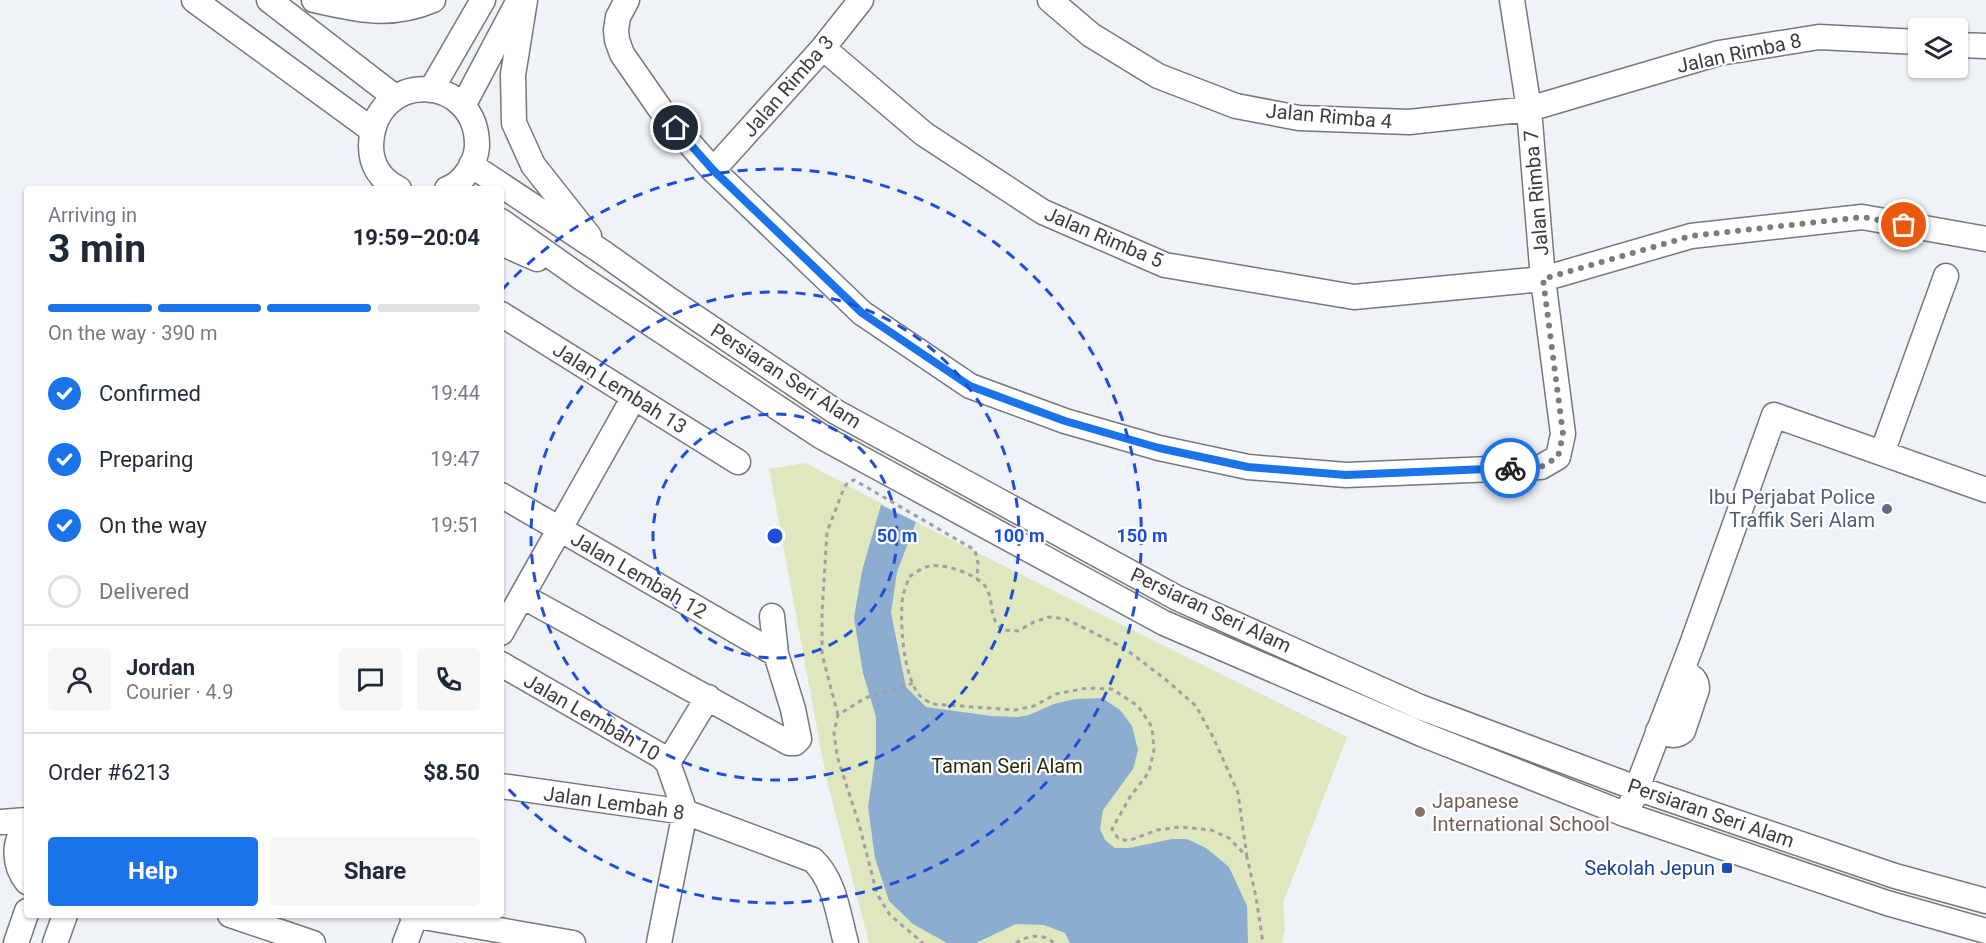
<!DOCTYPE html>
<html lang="en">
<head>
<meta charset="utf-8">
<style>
	:root { --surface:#fff; --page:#f6f6f7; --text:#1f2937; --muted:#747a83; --line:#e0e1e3; --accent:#1a73e8 }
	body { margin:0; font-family:Roboto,sans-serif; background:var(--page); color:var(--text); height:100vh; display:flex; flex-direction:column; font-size:22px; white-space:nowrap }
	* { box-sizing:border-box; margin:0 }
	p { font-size:20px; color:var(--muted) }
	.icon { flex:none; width:33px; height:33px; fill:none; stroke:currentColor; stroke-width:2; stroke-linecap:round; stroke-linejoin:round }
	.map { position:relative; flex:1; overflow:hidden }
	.panel { position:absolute; left:24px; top:186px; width:480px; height:732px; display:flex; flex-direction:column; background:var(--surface); border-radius:6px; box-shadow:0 2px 4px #0004 }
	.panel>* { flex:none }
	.tools { position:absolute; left:1908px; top:18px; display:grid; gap:12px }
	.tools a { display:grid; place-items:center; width:60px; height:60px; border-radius:6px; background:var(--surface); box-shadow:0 2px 4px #0004; font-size:30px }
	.pin { position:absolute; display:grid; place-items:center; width:51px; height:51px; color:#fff; margin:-26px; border:3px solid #fff; border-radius:50%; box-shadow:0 2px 6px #0007 }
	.courier { position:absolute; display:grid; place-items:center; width:60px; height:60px; margin:-30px; border:4px solid #1a73e8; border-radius:50%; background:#fff; color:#222; box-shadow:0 2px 8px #0007 }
	.headline em { font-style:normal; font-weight:700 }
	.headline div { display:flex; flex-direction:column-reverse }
	.headline { display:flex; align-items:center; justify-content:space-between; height:102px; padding:0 24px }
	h1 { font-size:39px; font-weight:700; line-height:45px }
	.bar { display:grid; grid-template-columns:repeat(4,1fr); gap:9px 6px; align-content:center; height:72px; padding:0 24px }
	.bar i { height:8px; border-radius:4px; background:var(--line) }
	.bar .on { background:var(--accent) }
	.bar p { grid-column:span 4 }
	.line { display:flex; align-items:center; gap:15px; padding:0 24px; border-top:2px solid var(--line) }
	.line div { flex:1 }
	.round { display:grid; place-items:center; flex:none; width:63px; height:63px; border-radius:6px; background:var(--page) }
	ol { padding:0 24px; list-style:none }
	li { display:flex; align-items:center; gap:18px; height:66px }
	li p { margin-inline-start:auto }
	li .icon { padding:6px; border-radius:50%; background:var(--accent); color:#fff; stroke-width:4 }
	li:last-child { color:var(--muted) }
	li i { width:33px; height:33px; border:3px solid var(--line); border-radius:50% }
	.cta { display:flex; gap:12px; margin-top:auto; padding:12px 24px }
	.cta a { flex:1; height:69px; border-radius:6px; background:var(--accent); color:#fff; font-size:24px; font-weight:700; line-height:69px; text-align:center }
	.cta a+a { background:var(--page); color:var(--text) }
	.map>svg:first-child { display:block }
	.green { fill:#dee7bd }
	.water { fill:#8cadcf }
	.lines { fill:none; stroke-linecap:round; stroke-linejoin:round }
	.minor-casing { stroke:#75787d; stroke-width:27 }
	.path { stroke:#9da1a4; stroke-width:3; stroke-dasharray:4.5 4.5; stroke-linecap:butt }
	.minor { stroke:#fff; stroke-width:24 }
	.done { stroke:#7a7d80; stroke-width:6; stroke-dasharray:0 10.8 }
	.route { stroke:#1a73e8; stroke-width:8 }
	.ring { fill:none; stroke:#1d4ed8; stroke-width:3; stroke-dasharray:10 8 }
	.service-dot { fill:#5c6f8a; stroke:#fff; stroke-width:2 }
	.education-dot { fill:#8d6e63; stroke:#fff; stroke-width:2 }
	.transit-dot { fill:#1a4fb4; stroke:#fff; stroke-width:2 }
	.labels { text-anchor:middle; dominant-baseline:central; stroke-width:4.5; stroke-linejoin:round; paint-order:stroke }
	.street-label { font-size:20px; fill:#3b3d3f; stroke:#fff }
	.service-label { font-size:20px; fill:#4e5e75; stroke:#fff; text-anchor:end }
	.park-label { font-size:20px; fill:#282d09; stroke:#fff }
	.education-label { font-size:20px; fill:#785e54; stroke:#fff; text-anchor:start }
	.transit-label { font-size:20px; fill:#164399; stroke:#fff; text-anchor:end }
	.centre { fill:#1d4ed8; stroke:#fff; stroke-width:3 }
	.ring-label { font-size:18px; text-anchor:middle; font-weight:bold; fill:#1d4ed8; stroke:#fff; stroke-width:4.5; stroke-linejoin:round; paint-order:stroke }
</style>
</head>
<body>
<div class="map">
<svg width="1986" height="943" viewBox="0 0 1986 943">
	<rect width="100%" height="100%" fill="#eff3f8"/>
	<path class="green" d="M806,463L916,522L1347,737L1283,903L1285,929L1282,943H869L826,777L769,469Z"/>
	<path class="water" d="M881,505L916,522L897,572L891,613L906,687L926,707L991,716L1018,717L1029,715L1054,704L1075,699L1102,698L1120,710L1132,726L1138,750L1133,769L1103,810L1100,829L1105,840L1115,848H1129L1172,839H1187L1206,848L1229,867L1247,906L1248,943H1070L1065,933L1044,925L1016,924L976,943H947L913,924L889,901L875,858L868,807L876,752V717L863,673L854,618L862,571Z"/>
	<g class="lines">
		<g class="minor-casing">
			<path id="minor" d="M194,0L372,130
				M269,0L395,97
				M314,0C357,10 391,18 433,0
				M525,0L513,75L514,123L533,165L589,236
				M627,0L618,17L616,30L617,40L622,54L663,113L713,170L862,313L970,386L1065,421L1159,448L1248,467L1346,475L1541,467L1558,457L1563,434L1543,279L1529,109L1512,0
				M1050,0L1091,35L1158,76L1236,106L1299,118L1409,122L1529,109L1719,53L1819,37L1918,42
				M1958,45L1986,46
				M823,48L924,134L1043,212L1165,265L1354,297L1543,279L1691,236L1862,217L1986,239
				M431,90L483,0
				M463,106L518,2
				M471,165L602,252L671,301L836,412L1177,598L1420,707L1636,788L1895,876L1986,901
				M713,170L823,48L861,0
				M399,189C381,180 371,166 371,146C373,68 478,73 477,146C476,164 463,183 447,189
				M501,221L583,279L822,437L1164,623L1424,735L1627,815L1887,903L1986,931
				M501,243L537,259
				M501,314L738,462
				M1882,453L1946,276
				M501,495L776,654
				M522,596L789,743H795L799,739L793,709L776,654L772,616
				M501,633L634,397
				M501,664L661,756L668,763L685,812L659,943
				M1658,731C1668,734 1675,738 1683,731L1697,689C1697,678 1690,676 1682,670
				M668,763L708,697
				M501,786L685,812L813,860C835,881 838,914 846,943
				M1632,801L1692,644L1774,415L1986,490
				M0,822L27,820
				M27,826C12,842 14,866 27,882
				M230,915L313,943
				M412,915L573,943
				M16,943L27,911
				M55,943L65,915
				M405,943L416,915"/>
		</g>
		<path class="path" d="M913,683L865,698L838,715L834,732L837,756L859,824L877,894L890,915L923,943
			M838,715L822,654V613L827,532L844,488L848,482L854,480L975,550L978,563L977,579
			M1247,857L1238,793L1214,739L1196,706L1165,679L1124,648L1066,619L1049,617L1034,622L1018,631L1002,630C989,617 994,607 988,591C983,576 945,563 930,566C923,567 915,573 909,577C907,583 905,589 903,595C899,619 903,677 920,696C923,699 929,702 932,704L1015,710L1034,706L1056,694L1087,688L1112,689L1138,706L1152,727L1154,750L1149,772L1130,797L1112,829L1118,838L1128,841L1157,830L1181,827L1211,830L1229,838L1247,857L1256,897L1263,943
			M1016,943C1028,935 1043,933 1054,943"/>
		<use href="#minor" class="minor"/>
	</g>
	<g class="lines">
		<path class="done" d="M1510,468L1541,467L1558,457L1563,434L1543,279L1691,236L1863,217L1904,225"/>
		<path class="route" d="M676,128L713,170L862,313L970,386L1065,421L1159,448L1248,467L1346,475L1510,468"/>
	</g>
	<g class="ring">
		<circle cx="775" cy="536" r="122"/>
		<circle cx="775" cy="536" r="244"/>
		<path d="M502 290A367 367 0 1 1 502 782"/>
	</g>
	<circle class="service-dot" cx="1887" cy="509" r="6"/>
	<circle class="education-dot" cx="1420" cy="812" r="6"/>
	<rect class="transit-dot" x="1721" y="862" width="12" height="12" rx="3"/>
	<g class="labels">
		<g class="street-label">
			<text transform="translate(1739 53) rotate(-12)">Jalan Rimba 8</text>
			<text transform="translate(788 86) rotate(-49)">Jalan Rimba 3</text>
			<text transform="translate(1329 116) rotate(5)">Jalan Rimba 4</text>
			<text transform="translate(1536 193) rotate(-95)">Jalan Rimba 7</text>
			<text transform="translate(1104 237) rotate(23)">Jalan Rimba 5</text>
			<text transform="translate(786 376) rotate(33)">Persiaran Seri Alam</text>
			<text transform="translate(620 388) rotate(32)">Jalan Lembah 13</text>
			<text transform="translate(639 575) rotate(30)">Jalan Lembah 12</text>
			<text transform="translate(1211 610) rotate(25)">Persiaran Seri Alam</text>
			<text transform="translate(592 717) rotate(30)">Jalan Lembah 10</text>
			<text transform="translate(614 803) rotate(8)">Jalan Lembah 8</text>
			<text transform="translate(1711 813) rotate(19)">Persiaran Seri Alam</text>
		</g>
		<g class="service-label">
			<text x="1875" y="497">Ibu Perjabat Police<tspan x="1875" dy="23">Traffik Seri Alam</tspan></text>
		</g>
		<g class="park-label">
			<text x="1007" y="766">Taman Seri Alam</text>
		</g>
		<g class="education-label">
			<text x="1432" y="801">Japanese<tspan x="1432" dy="23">International School</tspan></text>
		</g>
		<g class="transit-label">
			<text x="1715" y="868">Sekolah Jepun</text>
		</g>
	</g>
	<circle cx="775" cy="536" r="9" class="centre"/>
	<g class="ring-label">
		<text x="897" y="542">50 m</text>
		<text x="1019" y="542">100 m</text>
		<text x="1142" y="542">150 m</text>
	</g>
</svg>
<div class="tools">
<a><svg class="icon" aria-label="layers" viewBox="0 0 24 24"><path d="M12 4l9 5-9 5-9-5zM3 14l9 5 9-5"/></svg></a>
</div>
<div class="pin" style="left:1904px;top:225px;background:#ea580c"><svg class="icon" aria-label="bag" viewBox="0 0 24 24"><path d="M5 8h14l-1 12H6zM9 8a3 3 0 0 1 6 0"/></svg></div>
<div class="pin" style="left:676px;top:128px;background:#1f2937"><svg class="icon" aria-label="home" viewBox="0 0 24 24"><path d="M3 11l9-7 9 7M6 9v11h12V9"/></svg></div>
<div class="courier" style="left:1510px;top:468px"><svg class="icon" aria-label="bike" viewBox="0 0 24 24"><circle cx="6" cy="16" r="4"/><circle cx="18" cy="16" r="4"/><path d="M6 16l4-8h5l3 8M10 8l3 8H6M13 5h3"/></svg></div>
<section class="panel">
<div class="headline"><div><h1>3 min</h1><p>Arriving in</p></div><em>19:59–20:04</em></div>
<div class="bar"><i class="on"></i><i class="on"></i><i class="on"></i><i></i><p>On the way · 390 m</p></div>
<ol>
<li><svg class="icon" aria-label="check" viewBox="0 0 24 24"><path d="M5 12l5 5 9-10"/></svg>Confirmed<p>19:44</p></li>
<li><svg class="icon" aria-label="check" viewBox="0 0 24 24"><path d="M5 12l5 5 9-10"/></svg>Preparing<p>19:47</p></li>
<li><svg class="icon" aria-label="check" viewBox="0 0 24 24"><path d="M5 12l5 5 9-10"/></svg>On the way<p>19:51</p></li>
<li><i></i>Delivered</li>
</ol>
<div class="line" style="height:108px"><a class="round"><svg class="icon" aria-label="person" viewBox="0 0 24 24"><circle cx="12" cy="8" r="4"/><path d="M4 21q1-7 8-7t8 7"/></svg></a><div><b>Jordan</b><p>Courier · 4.9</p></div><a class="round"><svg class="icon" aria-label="chat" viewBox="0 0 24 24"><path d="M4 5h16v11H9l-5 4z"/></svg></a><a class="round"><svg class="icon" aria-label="phone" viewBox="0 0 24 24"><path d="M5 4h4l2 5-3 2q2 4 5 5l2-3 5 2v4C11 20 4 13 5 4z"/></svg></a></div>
<div class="line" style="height:78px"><div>Order #6213</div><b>$8.50</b></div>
<div class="cta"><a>Help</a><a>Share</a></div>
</section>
</div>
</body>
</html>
